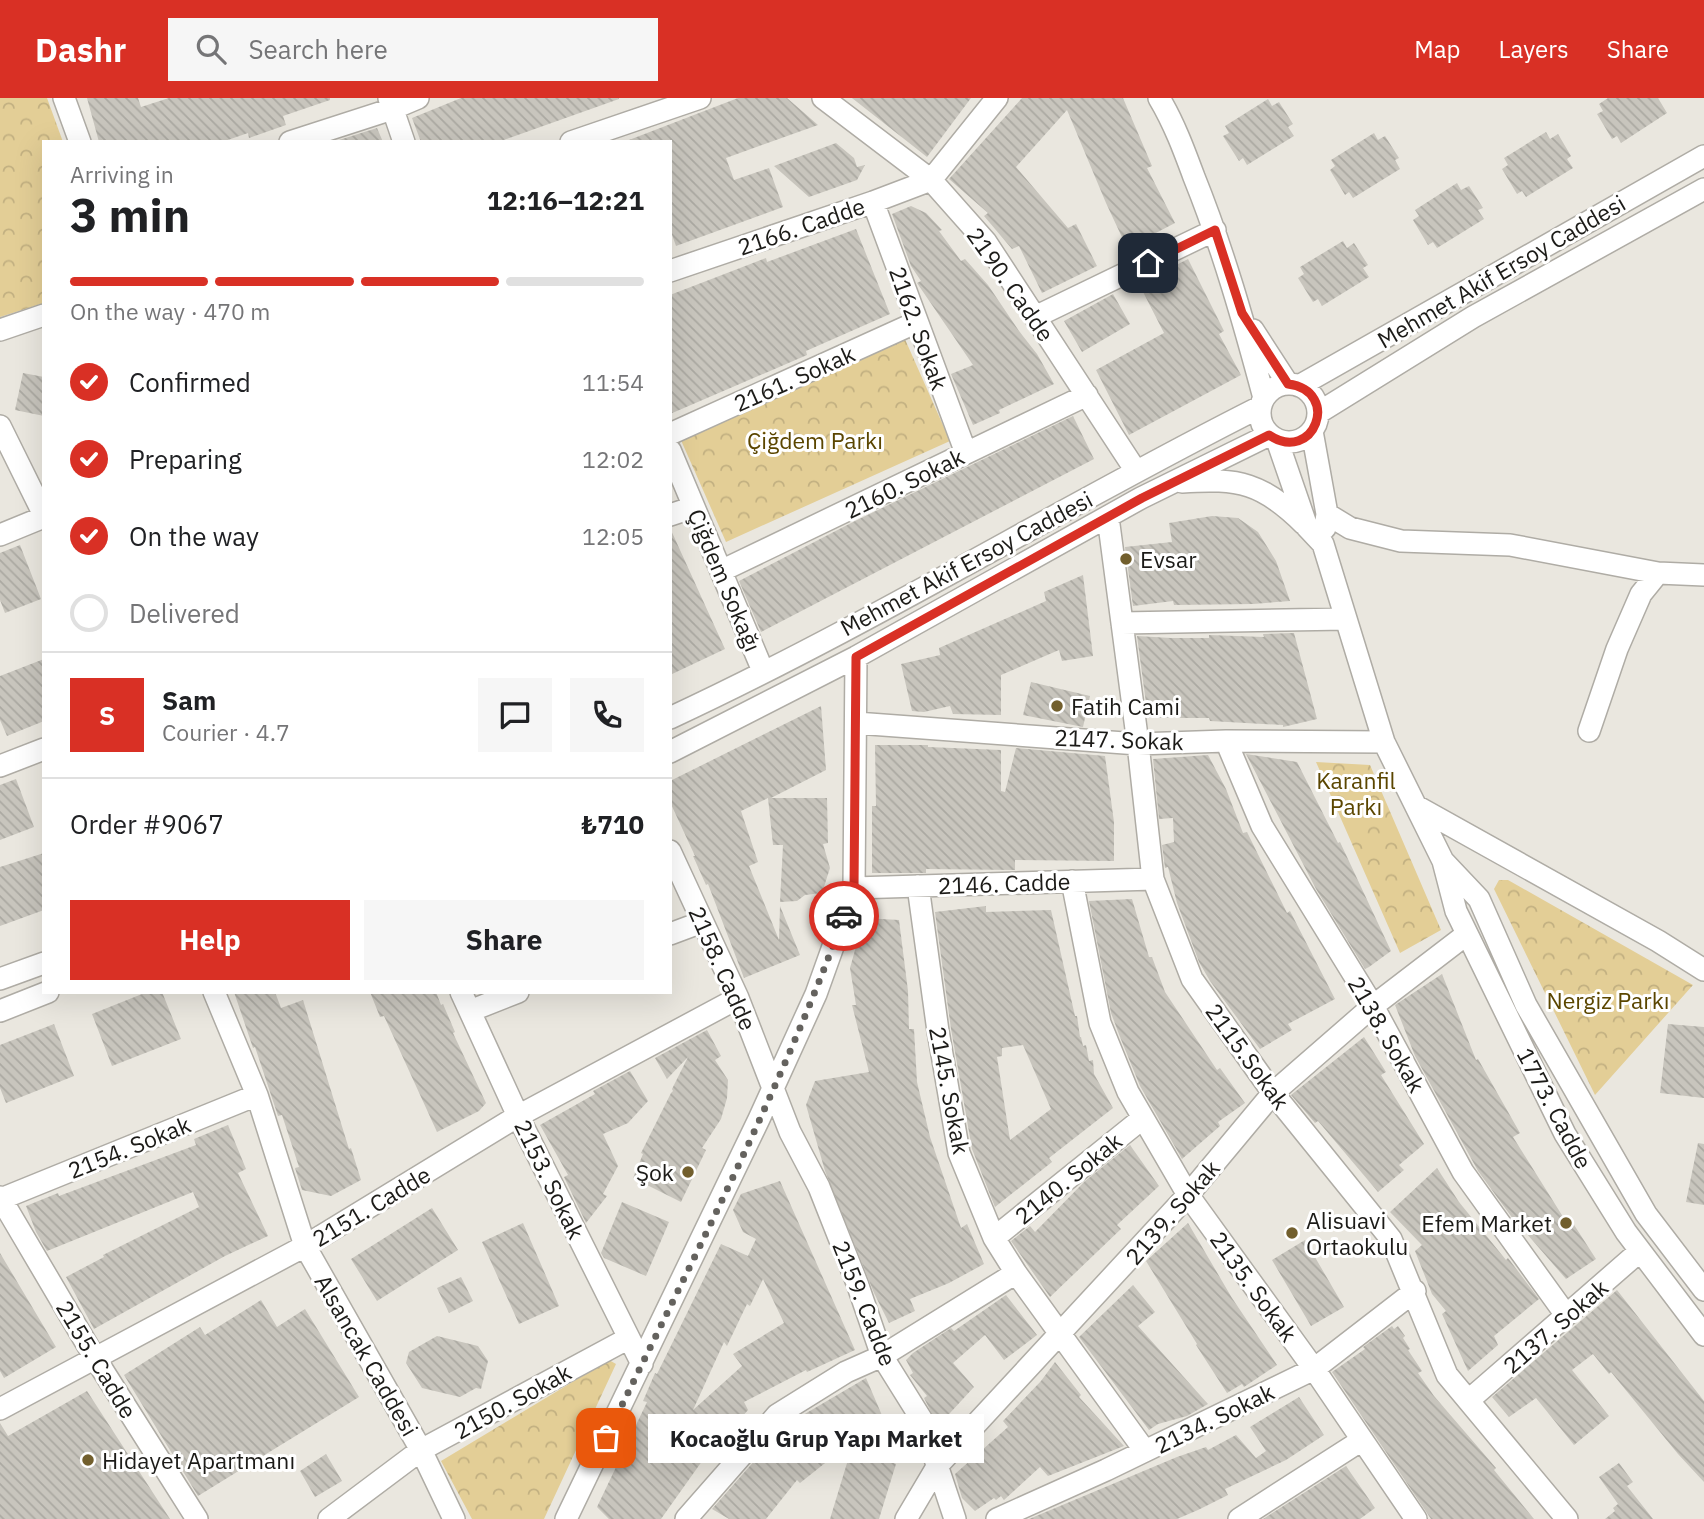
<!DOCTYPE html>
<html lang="en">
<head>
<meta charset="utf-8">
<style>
	:root { --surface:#fff; --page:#f6f6f6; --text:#202124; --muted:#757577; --line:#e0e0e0; --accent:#d93025 }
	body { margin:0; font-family:"IBM Plex Sans",sans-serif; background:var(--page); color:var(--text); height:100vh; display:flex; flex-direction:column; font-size:26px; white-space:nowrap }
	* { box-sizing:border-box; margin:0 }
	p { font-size:23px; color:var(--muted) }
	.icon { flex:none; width:38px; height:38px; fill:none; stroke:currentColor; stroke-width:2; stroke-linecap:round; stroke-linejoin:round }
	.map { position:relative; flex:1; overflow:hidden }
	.panel { position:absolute; left:42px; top:42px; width:630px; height:854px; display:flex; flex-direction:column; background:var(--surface); border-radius:0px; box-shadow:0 7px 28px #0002 }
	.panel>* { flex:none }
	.pin { position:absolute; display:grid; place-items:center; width:60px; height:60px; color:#fff; margin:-30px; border-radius:14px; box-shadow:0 4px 10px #0006 }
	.courier { position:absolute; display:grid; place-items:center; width:70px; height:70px; margin:-35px; border:5px solid #d93025; border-radius:50%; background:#fff; color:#222; box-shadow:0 2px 9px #0007 }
	.bubble { position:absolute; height:49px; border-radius:0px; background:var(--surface); box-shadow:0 7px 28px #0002; font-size:23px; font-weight:700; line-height:49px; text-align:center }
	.summary em { font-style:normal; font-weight:700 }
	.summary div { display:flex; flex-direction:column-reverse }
	.summary { display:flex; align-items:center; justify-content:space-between; height:119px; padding:0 28px }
	h1 { font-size:46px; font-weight:700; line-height:52px }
	.bar { display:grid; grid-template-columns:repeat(4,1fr); gap:10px 7px; align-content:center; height:84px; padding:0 28px }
	.bar i { height:9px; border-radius:5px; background:var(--line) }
	.bar .selected { background:var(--accent) }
	.bar p { grid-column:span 4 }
	.line { display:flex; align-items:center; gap:18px; padding:0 28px; border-top:2px solid var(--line) }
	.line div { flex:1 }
	.round { display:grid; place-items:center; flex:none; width:74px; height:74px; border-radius:0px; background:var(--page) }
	ol { padding:0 28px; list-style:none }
	li { display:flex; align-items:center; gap:21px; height:77px }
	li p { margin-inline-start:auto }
	li .icon { padding:7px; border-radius:50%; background:var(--accent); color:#fff; stroke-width:4 }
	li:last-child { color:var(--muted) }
	li i { width:38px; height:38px; border:4px solid var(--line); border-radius:50% }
	.button { display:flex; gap:14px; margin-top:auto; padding:14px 28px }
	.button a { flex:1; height:80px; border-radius:0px; background:var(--accent); color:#fff; font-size:28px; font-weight:700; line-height:80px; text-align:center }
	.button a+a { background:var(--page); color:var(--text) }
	header { display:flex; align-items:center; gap:42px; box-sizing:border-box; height:98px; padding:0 35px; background:var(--accent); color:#fff }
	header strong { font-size:33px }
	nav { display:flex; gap:38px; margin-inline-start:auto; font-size:24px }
	.search { width:490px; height:63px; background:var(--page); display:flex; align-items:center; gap:18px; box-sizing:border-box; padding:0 24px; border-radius:0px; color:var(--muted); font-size:26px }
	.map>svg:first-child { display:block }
	.park { fill:url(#park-crowns) }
	.building { fill:url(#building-back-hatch); fill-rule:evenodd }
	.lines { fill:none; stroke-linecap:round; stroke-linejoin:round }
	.minor-casing { stroke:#afaca5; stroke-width:24 }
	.minor { stroke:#fff; stroke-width:21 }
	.done { stroke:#64625e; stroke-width:7; stroke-dasharray:0 12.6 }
	.route { stroke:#d93025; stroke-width:9 }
	.poi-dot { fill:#725f2d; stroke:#fff; stroke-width:2.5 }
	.labels { text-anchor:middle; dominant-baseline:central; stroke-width:6; stroke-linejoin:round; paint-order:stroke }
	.street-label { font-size:23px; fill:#1c1b18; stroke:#fff }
	.park-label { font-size:23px; fill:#5b4600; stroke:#fff }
	.poi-label { font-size:23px; fill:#1c1b18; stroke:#fff; text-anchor:start }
</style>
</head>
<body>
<header>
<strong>Dashr</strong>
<div class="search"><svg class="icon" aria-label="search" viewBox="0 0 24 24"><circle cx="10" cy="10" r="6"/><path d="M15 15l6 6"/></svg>Search here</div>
<nav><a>Map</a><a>Layers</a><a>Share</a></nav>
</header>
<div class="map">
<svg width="1704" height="1421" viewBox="0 0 1704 1421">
	<defs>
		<pattern id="park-crowns" width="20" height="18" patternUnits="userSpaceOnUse" patternTransform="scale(1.75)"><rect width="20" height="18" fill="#e3ce96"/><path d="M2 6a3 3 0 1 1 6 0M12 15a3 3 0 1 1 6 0" fill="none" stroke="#c2b081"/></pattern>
		<pattern id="building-back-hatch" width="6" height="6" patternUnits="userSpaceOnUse" patternTransform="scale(1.75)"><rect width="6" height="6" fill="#c8c5bd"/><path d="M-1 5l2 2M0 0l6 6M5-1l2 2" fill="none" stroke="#aba9a2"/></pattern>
	</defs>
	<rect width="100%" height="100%" fill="#eae7df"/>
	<path class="park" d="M0,0H47L63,44H44V205L0,219Z
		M904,239L950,343L726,444L680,340Z
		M1316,664L1370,667L1441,832L1400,855Z
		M1499,782H1508L1693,887L1595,997L1494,791Z
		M609,1262L616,1266L544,1421H472L441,1363Z"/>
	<path class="building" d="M87,0H138L141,9L169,0H330V2L283,18L286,27L249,40L248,35L222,44H99Z
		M461,0H619V1L498,44H421L412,20Z
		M738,0H787L818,27L726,60L734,82L769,70L783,109L676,148L670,131V44L629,42Z
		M852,0H971L927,59Z
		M1022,0H1123L1152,68L1147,70L1175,125L1127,150L1106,105L1067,12L1016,69L1068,130L1076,126L1097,168L1042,195L1019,148L1012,151L984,118L988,115L949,81Z
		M1608,0H1658L1667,15L1621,45L1617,38L1612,41L1597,16L1603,13L1599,6Z
		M1268,1L1272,8L1279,4L1293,26L1288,29L1294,38L1247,67L1243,60L1239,63L1223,38L1229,35L1225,28Z
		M377,30L383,44H336V43Z
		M1546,34L1550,41L1558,36L1571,58L1567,61L1573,70L1526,99L1522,93L1517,96L1502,71L1508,67L1504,60Z
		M1374,35L1378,42L1385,38L1399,60L1395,62L1400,71L1353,100L1349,94L1345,97L1330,72L1335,68L1331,62Z
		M836,45L854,60L857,69L865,67L857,82L809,99L774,68Z
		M1457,85L1461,92L1469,88L1483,110L1478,112L1484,121L1437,150L1433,144L1428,147L1413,122L1419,118L1415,112Z
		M911,108L926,115L942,132L939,133L961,163L965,161L988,187L1019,233L1037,256L1054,286L999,312L1000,315L973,327L951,276L973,267L917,185L921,183L911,168L892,116Z
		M856,131L890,216L806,253L807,257L670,316V197L766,160L767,164Z
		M1343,143L1347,150L1354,145L1368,167L1363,170L1369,179L1322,208L1318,201L1313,204L1298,180L1304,176L1300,169Z
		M1188,161L1224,233L1219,236L1241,277L1129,337L1096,272L1164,235L1139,186Z
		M1113,196L1130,226L1082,254L1064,223Z
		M23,275L44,279V318L15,312Z
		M1073,318L1094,361L761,534L739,483L855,423Z
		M1212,418L1238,420L1258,434L1276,463L1290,503L1253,506L1174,507L1173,503L1133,508L1125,449L1172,444L1169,425Z
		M670,430L725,551L670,577Z
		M20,447L41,501L5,515L0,502V455Z
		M1083,477L1093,558L1062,563L1059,552L1001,577V617L953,616L950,608L924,614L912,613L901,566L940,557L939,550L1046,503L1044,494Z
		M1294,535L1317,621L1283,629V627L1210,623L1209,620H1148L1137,538L1171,540H1209V537L1264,539L1263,536Z
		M44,561V623L7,638L0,622V578Z
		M1031,584L1090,598L1083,629L1023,617Z
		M821,608L826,672L771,700H827L828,745L823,746L830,770L822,795L805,797L797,803L780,804L783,747H773L768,700L741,713L758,764L749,768L779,842L780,808L800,857L744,880L708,786L706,787L693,758H695L670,704V683Z
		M875,647H928V649L1001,652V693L1005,694L1016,650L1105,658L1114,724V763L1015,762V772L926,771V775H872V708H876Z
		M1246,656L1297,664L1338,745L1340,744L1391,853L1369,869L1365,871L1316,791Z
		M1208,657L1226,691L1243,735L1247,734L1287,815L1290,813L1335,901L1288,926L1292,932L1260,951L1210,883L1199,864L1177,805L1168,769L1165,770L1162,747L1174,744L1173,720L1159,721L1153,661Z
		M16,681L34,729L0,742V687Z
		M44,755V812L0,828V769Z
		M1132,801L1149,859H1152L1165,894L1217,972L1220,970L1245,1005L1218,1024L1220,1028L1182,1061L1140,988L1120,939L1111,915L1089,803Z
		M986,808V814L1051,812L1075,918H1077L1080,939H1081L1083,948L1086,947L1089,963L1093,962L1094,976L1113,1010L1049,1060L1052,1064L995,1109L972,1051L951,931L935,814ZM1023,947L1051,1011L1010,1042L997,959L1002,958V950Z
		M864,820L899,822L908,893L909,931H914L917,984L930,1039L961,1130L967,1126L984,1166L949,1185L910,1201L915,1213L889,1225L874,1195L825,1073L806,1007L815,983L869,974L852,907H856L850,870Z
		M1442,876L1476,962L1478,961L1520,1035L1513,1039L1565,1122L1569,1119L1596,1161L1566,1181L1527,1136H1524L1478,1073L1415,958L1395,907Z
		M147,894H162L181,941L112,968L92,916Z
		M234,894H275L281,910L303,902L349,1051L351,1050L361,1082L331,1098L302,1092L295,1070L299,1069L282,1017L278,1018L255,949L253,950Z
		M370,894H436L441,907L443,906L455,934L453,935L486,1005L479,1013L437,1034L384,918L380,919Z
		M54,926L74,978L6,1005L0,990V947Z
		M1668,926L1704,929V1000L1660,995Z
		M707,932L721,958L715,962L728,982L727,1000L721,1021L702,1050L706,1052L681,1104L633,1080L643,1056L641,1055L671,995L673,993L672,991L688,959L667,981L655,960Z
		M1364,939L1386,974L1381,977L1424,1046L1399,1067L1404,1072L1378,1094L1318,1023L1315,1025L1291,997Z
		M630,973L648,1003L628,1025L603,1036L618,1068L603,1096L607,1098L586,1125L564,1079L568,1077L540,1027L595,996L593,993Z
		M228,1027L246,1071L238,1075L268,1138L225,1158L94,1231L66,1179L104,1159L103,1157L199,1109L193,1094L47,1153L36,1134L26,1108L58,1095L59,1098L196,1047L194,1041Z
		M1698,1045L1704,1046V1107L1686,1104Z
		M1130,1047L1159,1088L1117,1127L1121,1131L1050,1199L1011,1143L1030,1128L1035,1134L1085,1083Z
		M1437,1070L1459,1104L1506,1162L1508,1160L1539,1201L1494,1238L1498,1247L1468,1273L1442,1216L1446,1213L1432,1196L1415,1153L1422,1147L1390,1114Z
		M780,1083L855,1252L807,1274L806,1272L744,1304L748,1312L725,1338L722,1335L661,1421H609L597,1409L647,1304L643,1303L655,1275L657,1276L721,1146L748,1158L756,1141L743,1134L733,1112L741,1096ZM763,1181L784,1225L733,1256L742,1268L693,1312L724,1244L727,1248L747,1206L750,1208Z
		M622,1104L669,1124L646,1178L604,1160L601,1155Z
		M432,1110L458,1152L377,1203L351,1161Z
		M523,1125L559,1208L519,1226L482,1144Z
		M1188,1125L1232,1200L1277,1267L1244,1289L1242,1286L1227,1295L1196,1247L1197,1246L1146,1163Z
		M1305,1142L1344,1209L1311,1228L1272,1162Z
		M0,1155L56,1249L4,1280L0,1273Z
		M461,1179L473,1203L449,1215L437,1190Z
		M1133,1187L1155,1214L1138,1228L1208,1306L1187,1318L1158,1326L1149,1332L1079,1239Z
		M1617,1192L1704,1303V1384L1678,1356L1611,1274L1609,1276L1593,1256L1572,1272L1609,1318L1574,1347L1536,1300L1509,1319L1492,1299Z
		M1006,1197L1037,1237L1004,1262L985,1237L953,1265L974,1289L938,1328L924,1300L927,1298L910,1277L913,1275L906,1262L913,1255L951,1230L954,1233Z
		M261,1202L277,1229L305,1211L359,1299L198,1398L124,1277L200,1229L205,1237Z
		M1392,1228L1394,1231L1398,1228L1405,1238L1403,1240L1410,1251L1408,1252L1422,1273L1418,1275L1434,1298L1496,1370L1494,1372L1534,1421H1431L1332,1274L1365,1251L1363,1249Z
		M437,1238L478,1248L488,1263L481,1291L476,1290L460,1299L422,1290L406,1265L409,1254Z
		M1055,1264L1081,1297L1079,1299L1124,1348L1048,1378L1040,1369L1004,1402L1001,1398L996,1402L994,1400L975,1413L962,1400L955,1376L1008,1329L1003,1323L1041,1283Z
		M866,1280L890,1336L877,1341L891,1364L896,1366L879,1421H830L854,1342L800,1385L797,1382L766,1421H729L712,1411L786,1327Z
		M87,1293L170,1421H0V1325L8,1338Z
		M1299,1299L1324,1337L1286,1362L1225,1391L1228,1397L1198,1412L1177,1421H1029L1177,1359L1206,1349L1208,1352L1236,1337L1256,1360L1266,1353L1250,1329Z
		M326,1356L342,1383L315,1399L300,1373Z
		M1619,1365L1633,1384L1627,1388L1653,1421H1605L1615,1413L1613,1410L1618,1406L1599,1379Z
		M1346,1368L1375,1410L1360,1421H1263Z"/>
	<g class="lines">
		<g class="minor-casing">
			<path id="minor" d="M64,0L80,44
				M389,0L404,44
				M823,0L931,82L986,144L1136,373
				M1159,0C1174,25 1184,52 1194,79C1223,151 1244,225 1264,300
				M290,44L392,11L418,0
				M571,44L700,0
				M873,104L966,355
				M670,173L873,104L931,82L997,0
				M1035,219L1215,132
				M0,232L44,217
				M1253,232L1288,286
				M1260 315a29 29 0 1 1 58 0a29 29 0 1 1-58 0Z
				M1299,288L1704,58
				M1318,315L1473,219L1704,91
				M0,328L44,417
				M1312,333L1327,416L1325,430
				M670,336L917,224
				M1277,342L1307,429L1323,446L1384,644L1443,763L1456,813L1565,1036L1626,1134L1704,1237
				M670,352L763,573
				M1182,384C1239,380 1263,385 1304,426
				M1327,416L1350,430L1401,443L1510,447L1658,475L1704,477
				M670,417L694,409
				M1108,419L1138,646L1153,781L1192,881L1273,995L1391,1141L1447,1277L1567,1421
				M0,437L44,419
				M721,473L1087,297
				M1122,525L1346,521
				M670,620C872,526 1061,409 1260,309
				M856,625L1138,646L1226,643L1384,644
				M1589,633L1617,551L1641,496L1658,475
				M1226,643L1262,728L1373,908L1463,1074L1566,1217
				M670,654L856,559L1141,400L1269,337
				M0,668L44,651
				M1416,708L1658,843L1704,872
				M670,753L738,900L790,1034L819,1089L857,1185L882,1258L922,1322L955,1421
				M1444,764L1479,801L1526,907L1646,1116L1704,1192
				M1072,783L1100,925L1128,994L1188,1097L1314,1271L1416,1421
				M918,788L938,933L959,1055L994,1140L1016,1175L1145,1353
				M854,790L1153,781
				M670,836L702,824
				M0,881L44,865
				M214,894L257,997L305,1148L421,1352L454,1421
				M461,894L518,1018L642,1266
				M0,913L48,894
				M470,913L518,894
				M0,1099L95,1260L197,1421
				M1,1101L257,997
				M994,1140L1143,1020
				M1469,1302L1640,1153
				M0,1311L305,1148L518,1018L738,900
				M329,1421L421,1352L629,1240
				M566,1421L759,1021L816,896L854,790L856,559
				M686,1421L777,1317L846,1274L882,1258L1016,1175
				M906,1421L938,1367L1188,1097L1273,995L1373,908L1467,836
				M997,1421L1106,1372L1314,1271L1415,1193
				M1239,1421L1362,1342"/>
		</g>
		<use href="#minor" class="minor"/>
	</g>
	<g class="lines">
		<path class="done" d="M606,1340C689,1168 779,997 844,818"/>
		<path class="route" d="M844,818L854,790L856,559L1142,400L1269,337C1314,367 1342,293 1288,286L1242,215L1215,132L1148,165"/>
	</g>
	<g class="poi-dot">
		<circle cx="1126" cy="461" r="7"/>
		<circle cx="1057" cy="608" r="7"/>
		<circle cx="688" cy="1074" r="7"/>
		<circle cx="1566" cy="1125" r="7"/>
		<circle cx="1292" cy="1135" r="7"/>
		<circle cx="88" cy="1362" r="7"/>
	</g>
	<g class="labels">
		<g class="street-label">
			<text transform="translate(801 128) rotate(-19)">2166. Cadde</text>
			<text transform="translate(1501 173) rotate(-30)">Mehmet Akif Ersoy Caddesi</text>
			<text transform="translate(1011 186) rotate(55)">2190. Cadde</text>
			<text transform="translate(919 230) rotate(70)">2162. Sokak</text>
			<text transform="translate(794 280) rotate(-24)">2161. Sokak</text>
			<text transform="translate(904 385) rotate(-26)">2160. Sokak</text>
			<text transform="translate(966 465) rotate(-28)">Mehmet Akif Ersoy Caddesi</text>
			<text transform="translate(725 482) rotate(67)">Çiğdem Sokağı</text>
			<text transform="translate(1119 641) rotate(2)">2147. Sokak</text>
			<text transform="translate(1004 785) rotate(-2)">2146. Cadde</text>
			<text transform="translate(723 870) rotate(66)">2158. Cadde</text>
			<text transform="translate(1387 936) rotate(60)">2138. Sokak</text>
			<text transform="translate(1248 958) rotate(54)">2115.Sokak</text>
			<text transform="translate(950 992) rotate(79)">2145. Sokak</text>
			<text transform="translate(1555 1010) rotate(62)">1773. Cadde</text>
			<text transform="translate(129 1049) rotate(-22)">2154. Sokak</text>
			<text transform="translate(1068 1080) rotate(-39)">2140. Sokak</text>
			<text transform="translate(550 1081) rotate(64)">2153. Sokak</text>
			<text transform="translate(371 1108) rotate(-31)">2151. Cadde</text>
			<text transform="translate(1172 1114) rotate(-49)">2139. Sokak</text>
			<text transform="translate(1254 1188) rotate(54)">2135. Sokak</text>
			<text transform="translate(865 1205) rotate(68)">2159. Cadde</text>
			<text transform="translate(1555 1228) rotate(-41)">2137. Sokak</text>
			<text transform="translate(367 1257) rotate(60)">Alsancak Caddesi</text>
			<text transform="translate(97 1261) rotate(59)">2155. Cadde</text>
			<text transform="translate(512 1303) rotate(-29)">2150. Sokak</text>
			<text transform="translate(1214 1320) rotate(-26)">2134. Sokak</text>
		</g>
		<g class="park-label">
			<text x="815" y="342">Çiğdem Parkı</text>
			<text x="1356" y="682">Karanfil<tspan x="1356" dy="26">Parkı</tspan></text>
			<text x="1608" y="902">Nergiz Parkı</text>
		</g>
		<g class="poi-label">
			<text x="1140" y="461">Evsar</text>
			<text x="1071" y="608">Fatih Cami</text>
			<text x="674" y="1074" text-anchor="end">Şok</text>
			<text x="1306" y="1122">Alisuavi<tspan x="1306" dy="26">Ortaokulu</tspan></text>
			<text x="1552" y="1125" text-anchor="end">Efem Market</text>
			<text x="102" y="1362">Hidayet Apartmanı</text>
		</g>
	</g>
</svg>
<div class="pin" style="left:606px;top:1340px;background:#ea580c"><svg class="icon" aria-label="bag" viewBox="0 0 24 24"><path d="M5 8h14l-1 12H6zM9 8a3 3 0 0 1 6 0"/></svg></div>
<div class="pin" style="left:1148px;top:165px;background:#1f2937"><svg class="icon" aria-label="home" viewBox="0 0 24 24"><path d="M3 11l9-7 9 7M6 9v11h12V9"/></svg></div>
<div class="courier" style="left:844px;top:818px"><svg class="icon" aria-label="car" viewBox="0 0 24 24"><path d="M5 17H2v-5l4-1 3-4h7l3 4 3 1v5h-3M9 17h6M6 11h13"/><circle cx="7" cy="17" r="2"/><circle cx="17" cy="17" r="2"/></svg></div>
<div class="bubble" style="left:648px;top:1316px;width:336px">Kocaoğlu Grup Yapı Market</div>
<section class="panel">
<div class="summary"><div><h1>3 min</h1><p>Arriving in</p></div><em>12:16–12:21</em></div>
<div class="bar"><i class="selected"></i><i class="selected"></i><i class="selected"></i><i></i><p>On the way · 470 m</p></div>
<ol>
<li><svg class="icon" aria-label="check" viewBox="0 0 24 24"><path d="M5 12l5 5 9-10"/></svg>Confirmed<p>11:54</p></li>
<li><svg class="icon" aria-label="check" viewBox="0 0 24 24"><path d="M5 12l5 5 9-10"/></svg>Preparing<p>12:02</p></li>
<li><svg class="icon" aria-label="check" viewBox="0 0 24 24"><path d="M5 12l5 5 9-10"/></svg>On the way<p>12:05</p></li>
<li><i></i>Delivered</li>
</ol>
<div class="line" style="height:126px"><b class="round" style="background:var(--accent);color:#fff">S</b><div><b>Sam</b><p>Courier · 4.7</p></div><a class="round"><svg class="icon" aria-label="chat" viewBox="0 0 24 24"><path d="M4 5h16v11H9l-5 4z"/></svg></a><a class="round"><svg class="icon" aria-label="phone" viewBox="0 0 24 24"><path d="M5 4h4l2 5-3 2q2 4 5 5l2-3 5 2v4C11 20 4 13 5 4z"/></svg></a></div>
<div class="line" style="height:91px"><div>Order #9067</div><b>₺710</b></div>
<div class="button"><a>Help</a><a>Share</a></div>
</section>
</div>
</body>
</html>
